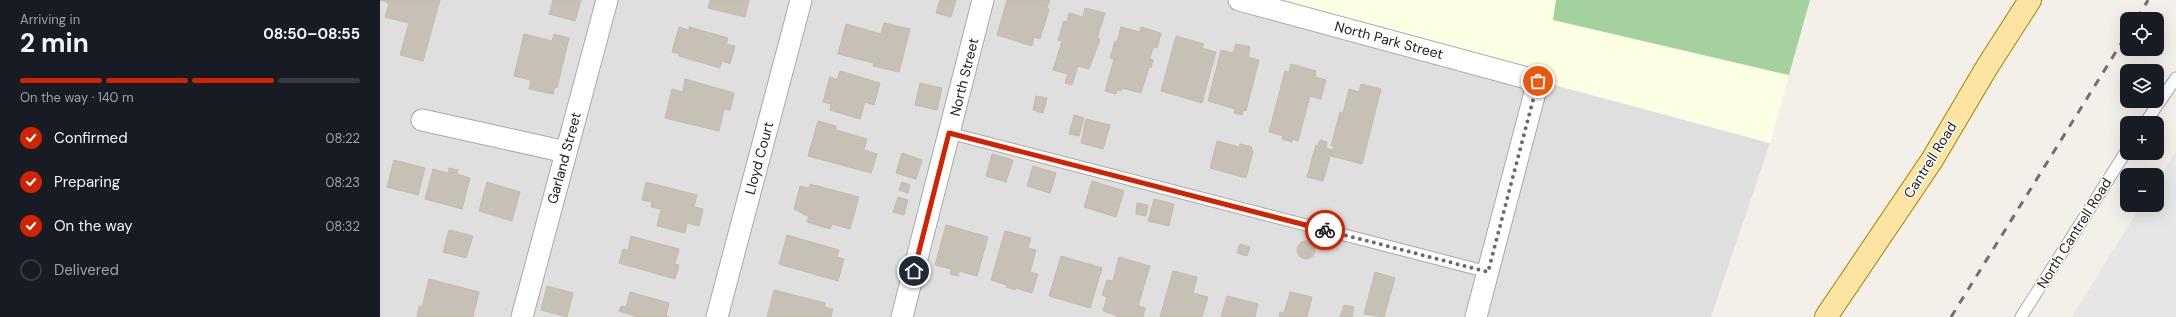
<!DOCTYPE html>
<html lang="en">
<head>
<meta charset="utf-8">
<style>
	:root { --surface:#171b24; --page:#20242c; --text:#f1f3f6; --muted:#9ea1a6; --line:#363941; --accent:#d32200 }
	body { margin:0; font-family:"DM Sans",sans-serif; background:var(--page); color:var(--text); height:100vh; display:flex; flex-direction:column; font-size:15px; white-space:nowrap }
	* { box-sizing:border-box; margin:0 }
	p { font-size:13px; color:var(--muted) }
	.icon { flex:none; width:22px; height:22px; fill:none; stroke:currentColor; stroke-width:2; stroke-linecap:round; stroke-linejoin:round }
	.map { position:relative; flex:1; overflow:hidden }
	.sheet { display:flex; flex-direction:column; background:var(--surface); width:380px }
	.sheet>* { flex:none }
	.fabs { position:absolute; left:1740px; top:12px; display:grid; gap:8px }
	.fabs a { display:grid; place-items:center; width:44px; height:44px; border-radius:8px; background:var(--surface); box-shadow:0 4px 16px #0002; font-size:20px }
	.pin { position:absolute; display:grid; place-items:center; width:34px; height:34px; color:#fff; margin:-17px; border:2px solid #fff; border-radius:50%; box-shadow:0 1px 4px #0007 }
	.courier { position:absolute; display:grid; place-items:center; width:40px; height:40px; margin:-20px; border:3px solid #d32200; border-radius:50%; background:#fff; color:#222; box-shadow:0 1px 5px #0007 }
	.head em { font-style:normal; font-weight:700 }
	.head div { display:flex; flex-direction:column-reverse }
	.head { display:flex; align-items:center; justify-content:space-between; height:68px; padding:0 20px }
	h1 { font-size:26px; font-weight:700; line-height:30px }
	.bar { display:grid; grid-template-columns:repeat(4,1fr); gap:6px 4px; align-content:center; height:48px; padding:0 20px }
	.bar i { height:5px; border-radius:3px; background:var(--line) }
	.bar .active { background:var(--accent) }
	.bar p { grid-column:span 4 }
	ol { padding:0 20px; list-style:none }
	li { display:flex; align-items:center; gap:12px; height:44px }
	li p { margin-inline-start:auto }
	li .icon { padding:4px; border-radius:50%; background:var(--accent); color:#fff; stroke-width:4 }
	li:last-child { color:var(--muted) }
	li i { width:22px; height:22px; border:2px solid var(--line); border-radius:50% }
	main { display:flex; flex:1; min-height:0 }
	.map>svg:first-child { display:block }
	.residential { fill:#e0dfdf }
	.education { fill:#fbffe4 }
	.forest { fill:#a4d19d }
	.parking { fill:#e6e6e6 }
	.building { fill:#c7c0b7; stroke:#c4baaa }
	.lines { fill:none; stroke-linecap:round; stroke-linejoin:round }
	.lane-casing { stroke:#a9a9a9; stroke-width:13 }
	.street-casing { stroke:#a9a9a9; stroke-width:23 }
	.primary-casing { stroke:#9f8400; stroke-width:24 }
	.lane { stroke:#fff; stroke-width:11 }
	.street { stroke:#fff; stroke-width:21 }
	.primary { stroke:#fde4a2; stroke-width:22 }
	.rail { stroke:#707070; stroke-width:3; stroke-dasharray:8 8; stroke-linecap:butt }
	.done { stroke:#6b6a67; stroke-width:4; stroke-dasharray:0 7.2 }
	.route { stroke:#d32200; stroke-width:5 }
	.labels { text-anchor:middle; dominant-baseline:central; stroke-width:3; stroke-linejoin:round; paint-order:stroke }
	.street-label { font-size:14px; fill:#222; stroke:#fff }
</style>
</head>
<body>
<main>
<section class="sheet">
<div class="head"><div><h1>2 min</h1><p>Arriving in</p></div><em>08:50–08:55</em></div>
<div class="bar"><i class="active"></i><i class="active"></i><i class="active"></i><i></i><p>On the way · 140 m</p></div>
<ol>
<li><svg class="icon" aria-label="check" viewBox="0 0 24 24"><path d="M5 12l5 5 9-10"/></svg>Confirmed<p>08:22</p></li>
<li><svg class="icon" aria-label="check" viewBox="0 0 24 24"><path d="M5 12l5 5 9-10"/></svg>Preparing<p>08:23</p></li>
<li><svg class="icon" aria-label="check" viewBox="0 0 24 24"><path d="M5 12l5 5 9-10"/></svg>On the way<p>08:32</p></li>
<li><i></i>Delivered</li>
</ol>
</section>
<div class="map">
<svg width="1796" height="317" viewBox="0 0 1796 317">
	<rect width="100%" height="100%" fill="#f2f0e8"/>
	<path class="residential" d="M0,0H860L1390,143L1331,317H0Z"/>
	<path class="education" d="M859,0H1430L1390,143Z"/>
	<path class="forest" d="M1176,0H1430L1409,75L1173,20Z"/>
	<path class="parking" d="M1796,151V317H1692L1761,205H1777V181Z"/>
	<path class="building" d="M0,0H60L43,61L20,55L29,23L5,17L9,3Z
		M173,0H201L195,21L169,14Z
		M330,0H369L365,17L328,8Z
		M560,0H576L571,17L556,13Z
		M627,0H670L667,8L669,9L660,39L654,37L652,46L617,35Z
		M705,8L725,13L717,38L720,39L709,69L698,66L692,85L685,83L688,74L673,70L682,41L678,40L684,21L687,22L689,13L703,17Z
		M504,23L530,29L519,72L493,66L494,63L458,54L466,24L501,34Z
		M299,27L309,30V27L348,38L346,44L355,46L350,64L342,61L340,68L299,56V54L292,52Z
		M741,27L760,32L761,27L781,33L777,48L773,47L770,59L773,60L771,68L769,67L761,93L742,88L741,91L737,90L736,94L725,91L734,59L730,58L735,41L737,42Z
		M144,34L172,41L174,34L189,38L177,88L175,87L173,94L149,89L151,80L134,76Z
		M796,36L824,44L822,48L836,52L822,103L781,91Z
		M856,44L870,47L868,57L879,60L866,111L863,110L862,115L854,113L855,109L828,101L841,50L853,53Z
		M911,64L936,71L935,77L946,80L941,99L930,96L918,141L912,139V142L902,139L903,136L889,132L905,71L909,72Z
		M460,71L500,83L494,105L485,102L480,119L450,110L451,104L443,102L450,77L457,80Z
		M305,79L354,93L350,110L344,109L339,131L285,118L292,89L303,92Z
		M540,83L562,88L557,110L535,105Z
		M981,84L1001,89L982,164L951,156L954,146H951L960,112L963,113L969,89L979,92Z
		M656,96L667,98L663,113L653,110Z
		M694,115L704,118L699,136L689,134Z
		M706,119L730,125L723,149L701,143Z
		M438,121L456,126V130L487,139L484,150L497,154L491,173L428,156Z
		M940,140L947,142L946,148L952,150L943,181L927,177L936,145L938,146Z
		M837,141L859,147L860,144L872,147L871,150L873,151L866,178L830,168Z
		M522,153L542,160L536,179L516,173Z
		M612,154L633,160L626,182L606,176Z
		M14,160L45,168L38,195L7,187Z
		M653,166L676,173L670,193L647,186Z
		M69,168L78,170L77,174L90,178L82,209L45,199L53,169L68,173Z
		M712,181L744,191L736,217L704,207Z
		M107,182L140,192L132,221L99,211Z
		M266,182L317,195L314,207L323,209L319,226L307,223L305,233L277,226L281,209L271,207L272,202L262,200Z
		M522,182L530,185L528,193L519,190Z
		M430,184L479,197L470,229L452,224L450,229L427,222L429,217L414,209L420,186L429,188Z
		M518,197L528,200L524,215L513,212Z
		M774,199L794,204L789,226L768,221Z
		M757,203L768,205L766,216L756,214Z
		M566,225L608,237L597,276L579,271L578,276L570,274L571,269L555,265Z
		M69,230L93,236L86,258L63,252Z
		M625,231L651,238L648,248L656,250L650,272L658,274L652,293L636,288L635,290L626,287L627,285L611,280Z
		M407,235L459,250L457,257L464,259L458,281L399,264Z
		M251,236L299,249L295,264L299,265L295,279L239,263L243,249L248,250Z
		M917 250a9 9 0 1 1 18 0a9 9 0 1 1-18 0Z
		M860,244L870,247L867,256L857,253Z
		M681,256L722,268L710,308L669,296Z
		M739,257L770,266L758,306L765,308L763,317H736V315L723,311L727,297L722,295L727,280L733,281Z
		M793,271L817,277L813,293L828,297L822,317H780Z
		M995,272L1015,278L1004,317L984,314Z
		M49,279L99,292L93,317H37L39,306L42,307Z
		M167,286L193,293L187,317L161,310Z
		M394,290L445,303L444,307L453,309L451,317H387Z
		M250,292L289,303L286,316L289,317H257L239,311L241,306L246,307Z
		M910,292L932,297L927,317H899L900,312L904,313Z
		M847,296L878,304L875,317H841Z
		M964,305L974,307L972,317H960Z"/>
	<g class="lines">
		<g class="lane-casing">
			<path id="lane" d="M1765,123L1796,78
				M569,133L1108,272
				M1641,317L1747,150"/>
		</g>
		<g class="street-casing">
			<path id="street" d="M859,0L1158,81L1096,317
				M42,120L186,152
				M142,317L227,0
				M337,317L421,0
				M522,317L603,0"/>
		</g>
		<g class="primary-casing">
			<path id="primary" d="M1446,317L1552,160L1607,67L1650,0"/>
		</g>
		<use href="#lane" class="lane"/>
		<use href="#street" class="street"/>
		<use href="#primary" class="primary"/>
		<path class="rail" d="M1757,19L1768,0
			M1571,317L1747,34"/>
	</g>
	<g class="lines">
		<path class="done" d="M945,230L1108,272L1158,81"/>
		<path class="route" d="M534,271L569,133L945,230"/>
	</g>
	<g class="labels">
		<g class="street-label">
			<text transform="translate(1009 40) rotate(15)">North Park Street</text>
			<text transform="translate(584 77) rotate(-76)">North Street</text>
			<text transform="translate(184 158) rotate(-75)">Garland Street</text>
			<text transform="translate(379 158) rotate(-75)">Lloyd Court</text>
			<text transform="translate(1550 160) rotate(-58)">Cantrell Road</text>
			<text transform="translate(1694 233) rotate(-58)">North Cantrell Road</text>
		</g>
	</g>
</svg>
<div class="fabs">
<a><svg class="icon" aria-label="locate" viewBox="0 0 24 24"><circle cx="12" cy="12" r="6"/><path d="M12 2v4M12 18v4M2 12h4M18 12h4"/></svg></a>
<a><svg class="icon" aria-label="layers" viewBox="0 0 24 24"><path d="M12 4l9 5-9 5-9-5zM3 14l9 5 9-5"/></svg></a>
<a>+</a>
<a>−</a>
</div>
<div class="pin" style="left:1158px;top:81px;background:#ea580c"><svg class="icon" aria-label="bag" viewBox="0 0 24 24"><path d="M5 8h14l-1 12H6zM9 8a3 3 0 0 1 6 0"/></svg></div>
<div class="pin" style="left:534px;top:271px;background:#1f2937"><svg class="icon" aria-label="home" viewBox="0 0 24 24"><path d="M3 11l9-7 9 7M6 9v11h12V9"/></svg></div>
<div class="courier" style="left:945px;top:230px"><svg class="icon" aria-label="bike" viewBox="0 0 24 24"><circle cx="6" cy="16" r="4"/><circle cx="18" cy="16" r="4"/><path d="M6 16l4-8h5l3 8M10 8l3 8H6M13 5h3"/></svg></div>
</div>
</main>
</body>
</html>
